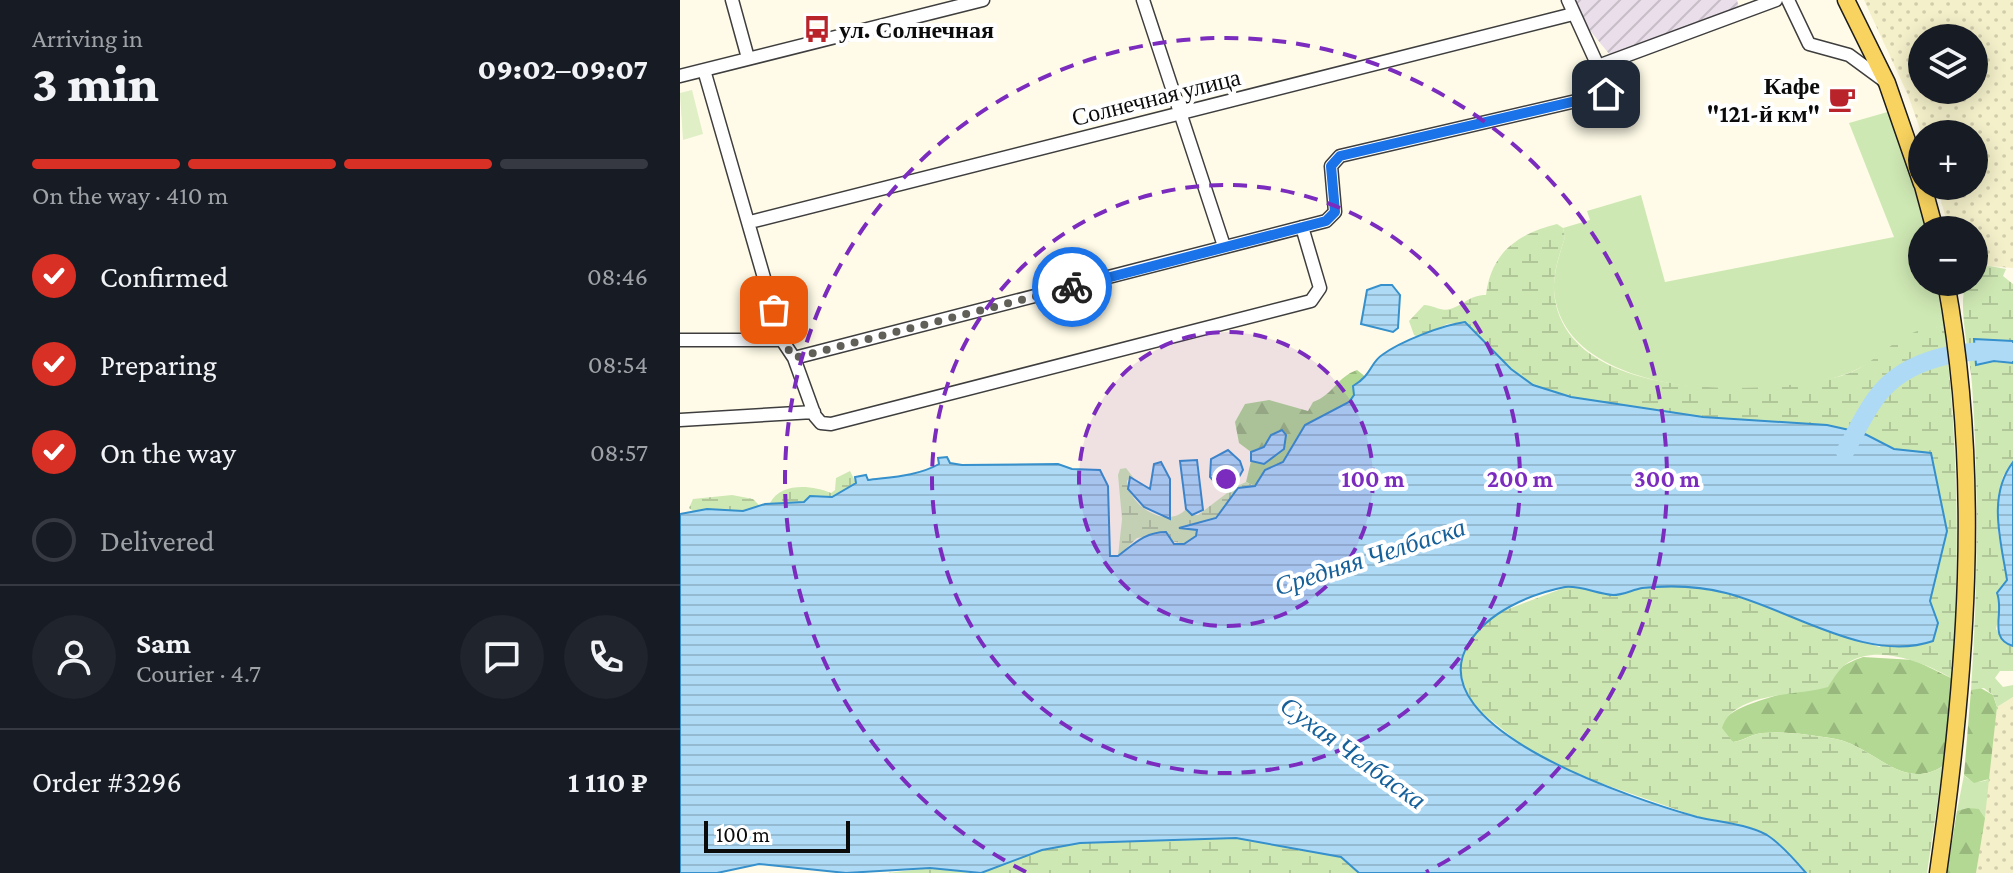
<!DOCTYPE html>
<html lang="en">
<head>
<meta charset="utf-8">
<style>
	:root { --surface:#171b24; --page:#20242c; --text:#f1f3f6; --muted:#9ea1a6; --line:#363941; --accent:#d93025 }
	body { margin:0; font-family:"Crimson Pro",serif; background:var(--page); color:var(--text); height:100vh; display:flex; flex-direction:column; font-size:30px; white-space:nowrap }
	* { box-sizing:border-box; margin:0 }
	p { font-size:26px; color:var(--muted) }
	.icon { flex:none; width:44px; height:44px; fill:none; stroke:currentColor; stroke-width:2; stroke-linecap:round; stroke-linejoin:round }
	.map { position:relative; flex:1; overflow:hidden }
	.details { display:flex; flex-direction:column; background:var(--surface); width:680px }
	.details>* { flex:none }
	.buttons { position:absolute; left:1228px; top:24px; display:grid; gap:16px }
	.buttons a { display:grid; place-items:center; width:80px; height:80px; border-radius:50%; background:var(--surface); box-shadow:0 4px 20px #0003; font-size:40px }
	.scale { position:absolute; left:24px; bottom:20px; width:146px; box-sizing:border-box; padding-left:8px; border:4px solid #0b0b0b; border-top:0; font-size:22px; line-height:28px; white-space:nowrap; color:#0b0b0b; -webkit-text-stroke:6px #fff; paint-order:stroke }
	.pin { position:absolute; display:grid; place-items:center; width:68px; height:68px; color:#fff; margin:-34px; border-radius:16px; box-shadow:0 4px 12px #0006 }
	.courier { position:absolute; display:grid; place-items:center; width:80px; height:80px; margin:-40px; border:6px solid #1a73e8; border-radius:50%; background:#fff; color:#222; box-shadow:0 2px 10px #0007 }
	.overview em { font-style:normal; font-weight:800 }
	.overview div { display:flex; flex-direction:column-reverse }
	.overview { display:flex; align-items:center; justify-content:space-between; height:136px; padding:0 32px }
	h1 { font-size:52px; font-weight:800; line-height:60px }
	.bar { display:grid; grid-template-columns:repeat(4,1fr); gap:12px 8px; align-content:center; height:96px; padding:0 32px }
	.bar i { height:10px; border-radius:6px; background:var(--line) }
	.bar .current { background:var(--accent) }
	.bar p { grid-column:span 4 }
	.line { display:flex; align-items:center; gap:20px; padding:0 32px; border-top:2px solid var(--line) }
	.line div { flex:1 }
	.round { display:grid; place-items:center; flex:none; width:84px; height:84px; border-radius:42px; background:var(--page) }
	ol { padding:0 32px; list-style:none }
	li { display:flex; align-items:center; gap:24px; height:88px }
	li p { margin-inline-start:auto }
	li .icon { padding:8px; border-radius:50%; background:var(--accent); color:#fff; stroke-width:4 }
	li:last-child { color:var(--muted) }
	li i { width:44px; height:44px; border:4px solid var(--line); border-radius:50% }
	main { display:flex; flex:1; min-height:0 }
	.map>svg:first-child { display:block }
	.industrial { fill:url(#industrial-furrows) }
	.farmland { fill:url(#farmland-dots); fill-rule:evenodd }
	.grass { fill:#cee8b3 }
	.forest { fill:url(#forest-firs) }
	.wetland { fill:url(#wetland-marsh) }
	.pitch { fill:#e0efc5 }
	.water { fill:url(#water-rules); stroke:#3590cc; stroke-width:2 }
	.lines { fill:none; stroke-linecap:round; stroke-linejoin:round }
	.river { stroke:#aedaf5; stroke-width:18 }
	.minor-casing { stroke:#3e3e3e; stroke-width:15 }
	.major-casing { stroke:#1c1c1c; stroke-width:19 }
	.minor { stroke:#fff; stroke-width:12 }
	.major { stroke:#f8d35f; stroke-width:16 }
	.done { stroke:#605f58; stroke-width:8; stroke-dasharray:0 14.4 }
	.route { stroke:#1a73e8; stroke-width:10 }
	.ring { fill:none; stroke:#7b2cbf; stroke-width:4; stroke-dasharray:14 10 }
	.labels { text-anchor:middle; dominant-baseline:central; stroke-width:8; stroke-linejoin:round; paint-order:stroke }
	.poi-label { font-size:24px; font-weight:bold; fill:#0b0b0b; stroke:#fff; text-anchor:start }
	.street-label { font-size:24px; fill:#0b0b0b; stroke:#fff }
	.water-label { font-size:26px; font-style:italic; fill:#16609a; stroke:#fff }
	.centre { fill:#7b2cbf; stroke:#fff; stroke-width:4 }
	.ring-label { font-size:24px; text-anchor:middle; font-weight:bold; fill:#7b2cbf; stroke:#fff; stroke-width:8; stroke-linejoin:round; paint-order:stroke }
</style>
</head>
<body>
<main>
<section class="details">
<div class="overview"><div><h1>3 min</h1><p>Arriving in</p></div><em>09:02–09:07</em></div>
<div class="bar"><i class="current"></i><i class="current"></i><i class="current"></i><i></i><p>On the way · 410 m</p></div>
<ol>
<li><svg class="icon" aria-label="check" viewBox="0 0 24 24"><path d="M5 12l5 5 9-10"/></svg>Confirmed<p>08:46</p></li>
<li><svg class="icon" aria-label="check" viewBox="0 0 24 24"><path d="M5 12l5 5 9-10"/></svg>Preparing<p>08:54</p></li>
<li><svg class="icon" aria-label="check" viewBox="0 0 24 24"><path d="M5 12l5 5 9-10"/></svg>On the way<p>08:57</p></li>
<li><i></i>Delivered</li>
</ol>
<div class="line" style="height:144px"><a class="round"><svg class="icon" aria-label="person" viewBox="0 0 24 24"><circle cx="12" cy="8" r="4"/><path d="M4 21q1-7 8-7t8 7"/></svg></a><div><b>Sam</b><p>Courier · 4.7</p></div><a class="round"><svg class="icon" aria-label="chat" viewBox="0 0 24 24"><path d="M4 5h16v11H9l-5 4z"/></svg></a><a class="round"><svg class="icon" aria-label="phone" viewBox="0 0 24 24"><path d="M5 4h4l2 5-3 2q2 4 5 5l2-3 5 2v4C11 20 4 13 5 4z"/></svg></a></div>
<div class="line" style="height:104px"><div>Order #3296</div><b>1 110 ₽</b></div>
</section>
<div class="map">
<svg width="1333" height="873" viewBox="0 0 1333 873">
	<defs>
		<pattern id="industrial-furrows" width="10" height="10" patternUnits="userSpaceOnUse" patternTransform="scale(2)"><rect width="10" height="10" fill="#e9deea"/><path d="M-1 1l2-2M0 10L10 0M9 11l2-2" fill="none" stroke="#c6bdc7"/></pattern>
		<pattern id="farmland-dots" width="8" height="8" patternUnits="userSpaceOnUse" patternTransform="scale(2)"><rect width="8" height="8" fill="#f4f0ca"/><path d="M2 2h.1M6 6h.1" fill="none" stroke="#d0ccac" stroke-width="1.8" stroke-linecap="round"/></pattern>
		<pattern id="forest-firs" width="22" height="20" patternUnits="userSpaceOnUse" patternTransform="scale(2)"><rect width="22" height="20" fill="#b2d893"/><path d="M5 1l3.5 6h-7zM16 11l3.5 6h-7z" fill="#98b87d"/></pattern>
		<pattern id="wetland-marsh" width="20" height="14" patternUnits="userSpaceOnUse" patternTransform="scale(2)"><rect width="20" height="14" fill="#cee8b3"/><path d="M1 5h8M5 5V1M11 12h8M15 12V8" fill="none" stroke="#b0c699"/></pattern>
		<pattern id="water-rules" width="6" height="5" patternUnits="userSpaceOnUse" patternTransform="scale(2)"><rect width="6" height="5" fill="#aedaf5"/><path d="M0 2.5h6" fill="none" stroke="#94bad1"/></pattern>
	</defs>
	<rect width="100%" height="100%" fill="#fffbe8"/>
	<path class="industrial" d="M893,0H1057L1059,8L930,55L899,17Z"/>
	<path class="farmland" d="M1184,0H1333V268L1309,266L1294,273V230H1269L1257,186H1294V134L1242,135L1228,95ZM1242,38H1294V90H1242Z
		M1333,697V873H1296L1317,707Z"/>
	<path class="grass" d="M1211,111L1246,230H1242V282H1257L1264,326C1226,333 1201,361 1166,374C1091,402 882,401 874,290C873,273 880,253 885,237L883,228L910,220L907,211L961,195L985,282L1214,237L1169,123Z
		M1284,775C1290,782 1300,784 1309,779L1305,818L1299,809L1277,811Z"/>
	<path class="forest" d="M677,370L687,378L673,386L674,395L669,402L625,425L603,462L585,470L575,486L566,482L571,461L584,464L604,448L591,435L584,447L571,452L559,443L555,422L565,404L589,400L628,411L633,402C653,395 657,377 677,370Z
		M1183,657L1234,660L1273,679L1263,766C1222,792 1195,747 1156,739C1132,735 1106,731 1082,733C1071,734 1063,741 1053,742C1009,711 1109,694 1122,688C1144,680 1161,664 1183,657Z
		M1297,686L1313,695L1317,707L1309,779L1294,783L1284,775L1291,690Z
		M1288,808L1299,809L1305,818L1296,873H1267L1277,811Z"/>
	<path class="wetland" d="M877,224L883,228L885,237C880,253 873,272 874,290C880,404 1086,396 1161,376C1188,368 1205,347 1228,335C1239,329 1252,328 1264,326C1279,444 1279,560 1273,679C1246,663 1199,644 1169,662C1159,668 1154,678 1148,687C1120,696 1053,691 1042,728L1053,742C1064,741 1071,734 1082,733C1106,731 1132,735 1156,739C1195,747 1222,792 1263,766L1247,873H1126L1117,863L1055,825L1015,816L883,770L848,750L795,707L780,684L781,656L796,632L818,613L889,586L937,595L959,589L1001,586L1047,593L1199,647L1258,623L1250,601L1267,531L1251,453L1214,449L1183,433L1147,425L1023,417L891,397L853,385L831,369L785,322L767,324L740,338L734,335L729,321L744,305C753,305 761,312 770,309C784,305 789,295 806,295C811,253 837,234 877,224Z
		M1309,266L1326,269L1323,276L1333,284V341L1295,339L1314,361L1333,363V462L1323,476L1319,494L1318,532L1327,580L1316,629L1328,645L1333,646V671H1320L1315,678L1323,687L1333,685V697L1317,707L1313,695L1304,688L1291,690C1298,587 1299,487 1292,384C1291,360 1276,302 1287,282H1294V273Z
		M446,468L456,481L450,477L447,481C449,506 487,530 506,509L512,515H518L555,487L566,482L575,486L558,488L536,518L500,528L517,530L516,536L504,544L470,536L457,538L438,556L442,519L438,475L440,469Z
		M170,471L176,483L152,497L130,496L124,502L90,503C101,482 132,485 151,493L155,490L156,478Z
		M52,495L73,499L80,506C57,515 36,507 13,511L9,508L13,499Z
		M556,838L661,857L679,873H207L250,868L301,873L362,850L400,843Z"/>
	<path class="pitch" d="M12,90L23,134L3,140L0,93Z"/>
	<path class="water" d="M701,285H712L720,295L718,328L713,332L681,324L687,290Z
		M785,322L831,369L853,385L891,397L1023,417L1147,425L1183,433L1214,449L1251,453L1267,531L1250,601L1258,623L1253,641C1187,664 1110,609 1046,593C1019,586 990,585 962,588C952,590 943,595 933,595C918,594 899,585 885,587C850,594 808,612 789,643C735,729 960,801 1017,817C1039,822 1067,824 1087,835C1101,844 1115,860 1126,873H679L661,857L556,838L400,843L362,850L301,873L250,868L166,873L79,864L37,873H0V514L27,509L63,511L85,504L124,502L130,496L152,497L176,483L175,477L186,475L188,480C211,477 238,476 259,464L258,458L267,457L270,463L282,465L378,464L392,469L420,470L428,486L430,556H438C454,544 465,532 486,532L494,544H504L516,536L517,530L499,528L536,518L558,488L575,486L585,470L603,462L625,425L669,402L674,395L673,386C692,375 690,363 702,355C721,341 763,325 785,322Z
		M1294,339L1333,341V363L1314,361L1296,365Z
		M602,430L606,435L604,449L584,464L571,461V452L584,447L591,435Z
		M548,450L560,461L563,470L559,477L539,487L530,477L531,459Z
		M517,460L523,510L512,515L506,509L500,461Z
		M481,462L490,479V519L464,507L448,489L450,477L470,489L474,464Z
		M1333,462V646C1307,638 1325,613 1317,593L1327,580C1321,541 1307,496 1333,462Z"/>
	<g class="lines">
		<path class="river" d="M1165,452C1175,434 1184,414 1196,398C1226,356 1287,348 1333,352"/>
		<g class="minor-casing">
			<path id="minor" d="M52,0L68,58
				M463,0L544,246
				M1108,0L1129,44L1169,55L1203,80
				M918,66L1096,0
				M24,70L102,340
				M0,76L303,0
				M70,222L893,14
				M0,340H102L114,358L646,221L655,212L651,166L660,156L926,94L918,66L888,0
				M114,358L135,416L141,423L151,424L631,301L640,288L622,227
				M0,420L134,412"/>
		</g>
		<g class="major-casing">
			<path id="major" d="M1166,0L1207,83L1242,184
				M1243,186L1255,230
				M1258,873C1286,678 1302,477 1266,282"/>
		</g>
		<use href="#minor" class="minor"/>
		<use href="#major" class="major"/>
	</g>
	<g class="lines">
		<path class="done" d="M94,310L102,340L114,358L392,287"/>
		<path class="route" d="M392,287L646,221L655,212L651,166L660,156L926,94"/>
	</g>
	<circle cx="546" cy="479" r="147" fill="#7b2cbf" fill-opacity=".12"/>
	<g class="ring">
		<circle cx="546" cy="479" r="147"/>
		<circle cx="546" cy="479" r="294"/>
		<path d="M346 872A441 441 0 1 1 746 872"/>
	</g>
	<defs>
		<g id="bus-bare" transform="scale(2.16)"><path d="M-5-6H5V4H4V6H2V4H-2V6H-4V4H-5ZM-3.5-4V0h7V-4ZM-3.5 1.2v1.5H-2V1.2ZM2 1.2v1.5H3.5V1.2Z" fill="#b9242b" stroke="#fff" stroke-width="2.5" paint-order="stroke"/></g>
		<g id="cafe-bare" transform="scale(2.16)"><path d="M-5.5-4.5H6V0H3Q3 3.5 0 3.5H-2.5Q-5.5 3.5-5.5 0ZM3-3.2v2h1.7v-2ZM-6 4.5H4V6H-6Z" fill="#b9242b" stroke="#fff" stroke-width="2.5" paint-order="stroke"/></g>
	</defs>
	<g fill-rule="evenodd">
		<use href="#bus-bare" x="137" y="29"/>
		<use href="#cafe-bare" x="1162" y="99"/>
	</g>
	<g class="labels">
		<g class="poi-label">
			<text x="159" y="29">ул. Солнечная</text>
			<text x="1140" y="85" text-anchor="end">Кафе<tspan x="1140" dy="28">"121-й км"</tspan></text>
		</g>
		<g class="street-label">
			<text transform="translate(476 97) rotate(-14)">Солнечная улица</text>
		</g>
		<g class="water-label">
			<text transform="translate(690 557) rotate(-18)">Средняя Челбаска</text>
			<text transform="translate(673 753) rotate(36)">Сухая Челбаска</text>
		</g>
	</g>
	<circle cx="546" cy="479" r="12" class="centre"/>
	<g class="ring-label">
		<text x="693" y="487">100 m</text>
		<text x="840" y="487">200 m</text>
		<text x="987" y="487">300 m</text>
	</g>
</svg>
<div class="buttons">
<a><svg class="icon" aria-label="layers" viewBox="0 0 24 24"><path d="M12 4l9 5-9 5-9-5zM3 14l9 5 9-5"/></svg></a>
<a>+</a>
<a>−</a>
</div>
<div class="scale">100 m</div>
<div class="pin" style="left:94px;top:310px;background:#ea580c"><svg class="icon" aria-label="bag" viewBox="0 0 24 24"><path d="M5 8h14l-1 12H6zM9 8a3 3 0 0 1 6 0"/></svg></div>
<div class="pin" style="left:926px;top:94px;background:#1f2937"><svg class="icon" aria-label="home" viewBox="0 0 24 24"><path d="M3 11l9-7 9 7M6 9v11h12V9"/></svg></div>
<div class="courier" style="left:392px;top:287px"><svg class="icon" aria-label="bike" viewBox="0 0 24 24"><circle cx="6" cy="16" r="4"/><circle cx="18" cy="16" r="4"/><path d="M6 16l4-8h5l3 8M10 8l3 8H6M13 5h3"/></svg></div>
</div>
</main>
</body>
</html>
